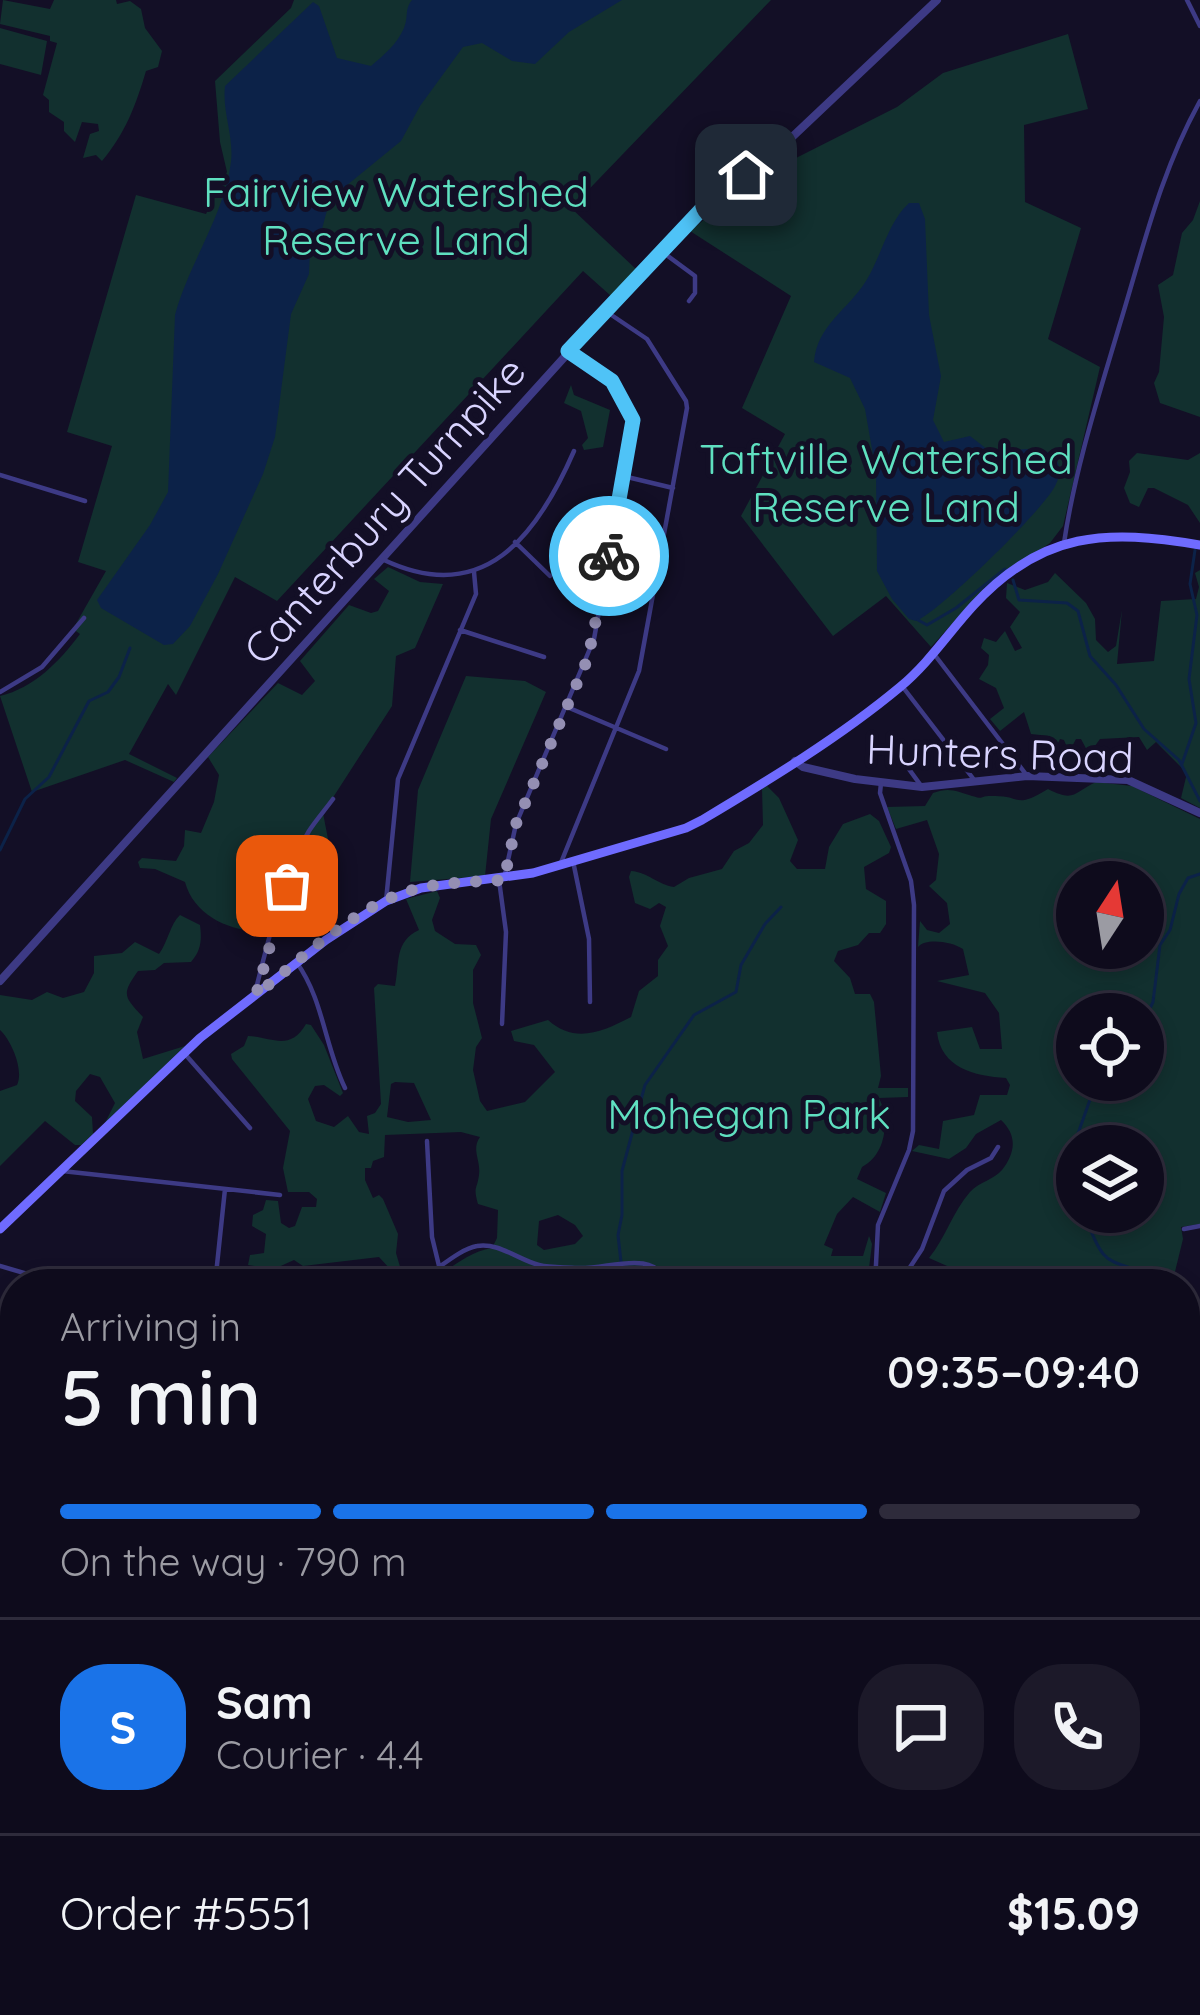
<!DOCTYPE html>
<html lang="en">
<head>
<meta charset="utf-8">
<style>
	:root { --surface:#0e0b1c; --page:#1c1929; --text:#f1f3f6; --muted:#9b9ba3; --line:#2e2b3b; --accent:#1a73e8 }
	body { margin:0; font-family:Quicksand,sans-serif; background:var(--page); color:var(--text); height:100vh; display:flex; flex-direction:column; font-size:45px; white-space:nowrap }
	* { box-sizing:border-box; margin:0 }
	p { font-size:39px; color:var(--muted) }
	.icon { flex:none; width:66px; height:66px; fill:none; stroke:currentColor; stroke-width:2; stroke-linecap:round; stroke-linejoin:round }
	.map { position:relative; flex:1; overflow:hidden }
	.sheet { position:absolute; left:0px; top:1269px; width:1200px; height:747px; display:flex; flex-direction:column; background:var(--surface); border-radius:48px 48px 0 0; box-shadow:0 6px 18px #0003,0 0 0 3px var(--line) }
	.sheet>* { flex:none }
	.needle { width:78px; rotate:12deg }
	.buttons { position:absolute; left:1056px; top:861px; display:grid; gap:24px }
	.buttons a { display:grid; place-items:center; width:108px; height:108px; border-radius:50%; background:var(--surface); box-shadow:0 6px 18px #0003,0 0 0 3px var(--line); font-size:60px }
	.pin { position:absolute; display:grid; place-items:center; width:102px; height:102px; color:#fff; margin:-51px; border-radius:24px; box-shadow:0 6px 18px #0006 }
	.courier { position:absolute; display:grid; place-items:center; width:120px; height:120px; margin:-60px; border:9px solid #4fc3f7; border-radius:50%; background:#fff; color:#222; box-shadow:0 3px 15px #0007 }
	.head em { font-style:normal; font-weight:600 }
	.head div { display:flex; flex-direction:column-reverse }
	.head { display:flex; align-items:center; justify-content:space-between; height:204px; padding:0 60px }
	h1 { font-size:78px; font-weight:600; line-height:90px }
	.bar { display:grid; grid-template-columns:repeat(4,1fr); gap:18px 12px; align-content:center; height:144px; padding:0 60px }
	.bar i { height:15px; border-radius:9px; background:var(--line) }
	.bar .selected { background:var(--accent) }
	.bar p { grid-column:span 4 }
	.line { display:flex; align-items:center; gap:30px; padding:0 60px; border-top:3px solid var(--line) }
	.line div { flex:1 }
	.round { display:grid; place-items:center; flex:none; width:126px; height:126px; border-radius:48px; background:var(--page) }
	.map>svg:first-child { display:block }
	.green { fill:#12302f; fill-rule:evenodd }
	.water { fill:#0c2248 }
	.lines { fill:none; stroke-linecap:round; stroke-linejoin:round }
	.stream { stroke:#0c2248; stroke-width:3 }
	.minor { stroke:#3d3a85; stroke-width:4.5 }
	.tertiary { stroke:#3d3a85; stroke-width:8 }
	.secondary { stroke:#6f6bff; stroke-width:9 }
	.done { stroke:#948fb3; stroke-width:12; stroke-dasharray:0 21.6 }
	.route { stroke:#4fc3f7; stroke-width:15 }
	.labels { text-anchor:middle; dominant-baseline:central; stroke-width:10; stroke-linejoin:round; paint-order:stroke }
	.park-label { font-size:42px; fill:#5fe0c0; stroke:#130f26 }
	.street-label { font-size:42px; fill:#d9d4ff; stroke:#130f26 }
</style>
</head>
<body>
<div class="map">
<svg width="1200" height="2015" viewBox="0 0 1200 2015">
	<rect width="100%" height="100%" fill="#130f26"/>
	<path class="green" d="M3,0L50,9L54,0H116L117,4L130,1L141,9L145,28L162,51L158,67L146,71C136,105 125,134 102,161L96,155L83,158L90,134L99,131L98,124L82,122L75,142L64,131V122L49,112V100L43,95L57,43L50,41V36L0,24Z
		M294,0H771L571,208L637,270L611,296L583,271L277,601L235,577L176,695L168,684L129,754L177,778L174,782L125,760L32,792L0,696C34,688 60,661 80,634L73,629L106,571L78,562L112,446L67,432L136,195L206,214L227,172L220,142L215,81L291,8Z
		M0,28L47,41L41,75L0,64Z
		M1068,34L1088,109L1024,125L1025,202L1081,228L1048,339L1100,367L1063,526L1050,543L985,587L931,647L886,596L833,636L741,516L785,434L742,408L791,296L690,231L792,149L796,158L897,107L943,73Z
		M1200,201V417L1160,403L1154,383L1159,372L1164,317L1158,285L1173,275L1182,233L1193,220Z
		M571,385L574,395L610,410L603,447L584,450L582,445L588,438L581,411L564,403Z
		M1137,453L1188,460L1200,453V523L1188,505L1154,488H1148L1139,507L1130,503L1124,488L1130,472L1129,461Z
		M388,567L420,582L443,584L415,648L396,656L392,706L323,813L328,839L302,841L260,931C228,931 194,915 185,882L155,869L140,868L138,862L142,858L176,861L184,846L185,830L201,833L214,802L219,775L208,757L278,683L302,695L315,681L300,661L349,605L371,613L378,611L389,591L374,579Z
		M1200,570V808L1181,798L1187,773L1156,742L1147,750L1139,737L1100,739L1089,754L1081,739H1076L1069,752L1064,740L1060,739L1052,755L1050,736L1031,734L1024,712L1000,731L990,719L1004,708L996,688L979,679L988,665L989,655L981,648L984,638L996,642L1005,631L1015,651L1022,648L1010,627L1020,612L1006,598L1007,583L1025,590L1048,582L1055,573L1086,603L1095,619L1096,640L1108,652L1116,646L1122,610L1117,664L1154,661L1161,601L1196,599L1199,587L1195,573Z
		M466,676L525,681L546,692L491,819L485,876L410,882L418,790Z
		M1096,782L1132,786L1200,819V1224L1181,1227L1183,1239L1172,1284H1024L1015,1279L1010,1284H988L929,1258C946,1237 953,1211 970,1192C979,1182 995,1179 1002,1170C1016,1152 1017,1135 1001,1120L976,1134L966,1148L949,1159L912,1151L919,1145L939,1149L943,1121L974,1115L980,1095H1007L1010,1085L1006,1078C974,1076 941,1068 937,1032L972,1027L980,1049H1002L999,1013L985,993L937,981L969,975L963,949C951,941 925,938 918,947L920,921L927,930L939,933L950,924L947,903L929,886L936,880L939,854L927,820L896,829L887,807L925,806L933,793C949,787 956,791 972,796C986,800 977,796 992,796C1023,795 1013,810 1048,789C1075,803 1074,792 1096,782ZM1077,882H1143V948H1077ZM1077,1014H1143V1080H1077ZM1077,1146H1143V1212H1077Z
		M767,786L779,798L798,840L790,861L797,869H825L829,847L843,824L870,814L879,821L891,847L889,853L864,867L866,889L886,901V924L880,933H869L858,945L838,951L834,961L850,978L855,994H870L874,1002L881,1076L878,1088H908V1097L879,1098C890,1120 886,1155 862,1167L857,1179L886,1193L880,1212L853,1197L837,1214L824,1245L833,1249L831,1256H863L869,1236L872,1244L867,1284H423C448,1273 465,1252 492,1248L497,1238L498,1210L478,1204C473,1186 477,1190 479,1175C481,1160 471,1150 480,1137L461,1132L385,1135L384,1157L373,1161L371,1168H365V1180L373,1198L379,1195L383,1199L398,1234L396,1253L405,1284H392L391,1270L379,1257L303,1266L294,1260L274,1269L248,1265L250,1255L264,1253L266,1234L252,1226L253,1215L263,1210L266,1200L278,1201L281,1223L289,1228L295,1226L302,1207H316L317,1199L309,1192H288L283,1168L290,1131L232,1059L231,1054L244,1046L248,1036C271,1037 290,1052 306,1024L311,1025L324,1045L343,1093L340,1096L324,1085L315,1086L308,1099L316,1121L334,1127L348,1116L359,1132L369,1134L367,1116L375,1113L381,1104L374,988L378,984L395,986C400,962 394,942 419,930L406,899L437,891L440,898L432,920L435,931L455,944L476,945L481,955L473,970V1003L482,1038L476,1047L473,1070L480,1101L487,1111L525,1102L555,1072L534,1045L514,1041L511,1031L548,1020C575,1044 602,1032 631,1017L639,991L658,976V960L668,946L660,926L666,907L659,903L650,909L635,903L629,877L631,871C648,872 658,885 674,887L689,878L722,869L734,851L749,843L763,825L762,789ZM395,1082L414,1083L431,1120L408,1122L387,1117L391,1084ZM558,1215L575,1225L583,1236L575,1244L544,1250L537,1245L539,1221Z
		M180,915L200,925C202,940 201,951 191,962L164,963L155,970L138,971C121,995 124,996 143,1017L137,1032L143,1059L185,1046L105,1123L115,1103L100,1077L90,1074L76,1091L75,1101L92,1117L93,1134L81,1145H75L45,1121L0,1166V1091L17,1085C24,1071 12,1041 0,1030V995L32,1000L47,992L63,998L84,992L94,973V956L122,953L135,942L159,954C168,942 170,924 180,915Z
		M1185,1316L1189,1324L1188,1345L1200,1355V1634L1196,1633L1200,1640V1768L1192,1751L1198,1739L1185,1725Z
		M0,1691L15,1692V1753L0,1755Z
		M1185,1992L1200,2015H1114L1118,2001H1136L1149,2011L1155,2001H1185Z
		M31,2001H1095L1089,2015H31Z"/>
	<path class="water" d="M412,0H622L569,32L535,64L512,61L482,43L463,47L420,106L401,141L330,199L322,229L310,250L309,274L291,314L275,437L263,474L218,574L190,626L173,644L164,645L101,608L97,600L150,525L168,492L175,315C189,263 224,216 231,162C234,136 222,112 225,86L313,2L319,6L337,58L371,66C384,55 397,44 404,28C409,16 404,10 412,0Z
		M909,203H919L925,219L929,315L941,376L933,420L944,442L970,436L992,453C1010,452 1042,442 1055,458C1061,465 1060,476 1056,484C1047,507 938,613 916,621L909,619L892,599L877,571L876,472L865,409L850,378L814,362C817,325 848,310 866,281C881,257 888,222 909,203Z"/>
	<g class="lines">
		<path class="stream" d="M1013,580L1019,600L1067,603L1078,611L1090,656L1116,685L1144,729L1179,760L1200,801
			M918,620L927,625L956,608L1005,569
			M1182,764L1196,723L1189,679L1197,615L1190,584L1195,550
			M0,850L25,799L49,777L89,701L108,692L119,677L130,648
			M1143,1023L1153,1002L1160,945L1170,930L1179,894L1188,878L1200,874
			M1077,1199L1070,1156L1097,1080
			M1083,1212C1107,1270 1101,1256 1156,1277L1160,1284
			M621,1262L618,1235L622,1215V1171L645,1085L694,1015L736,992L741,965L765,924L781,907
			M616,1284L621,1268
			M1185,1514L1200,1542
			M1200,1624V1645
			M1200,1675V1703
			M30,2001L31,2015
			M517,2001L538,2015"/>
		<path class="minor" d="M1187,0L1200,26
			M661,251L695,276V293L689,301
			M0,475L85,501
			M623,476L673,488
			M515,542L550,576
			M1064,543C1075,469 1098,398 1119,327C1143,249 1160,173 1200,101
			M384,560C484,607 537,536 574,451
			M460,630L544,657
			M934,654L1025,773
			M902,686L975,781
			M0,692L42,667L84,618
			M567,707L666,749
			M895,750L922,787
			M573,861L589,939L590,1002
			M560,865L639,671L687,408L686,401L647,339L607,312
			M505,874L516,824L594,639L631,436C635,393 602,373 570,352
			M499,880L506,932L502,1024
			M386,901L398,779L476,594L474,572
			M297,963C323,999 325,1047 345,1088
			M256,989C268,941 284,874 309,831C316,820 325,810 333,799
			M184,1053L250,1128
			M427,1141L432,1237L440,1270
			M62,1171L280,1195
			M1184,1229L1200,1226
			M0,1266L62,1284
			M215,1284L225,1189
			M413,1284C432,1275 458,1249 477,1246C498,1242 519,1260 539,1265C551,1268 564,1267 577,1268C609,1270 652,1247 669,1284
			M875,1284L878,1225L909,1150L913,1131L914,905L911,881L880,793L881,783
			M899,1284L922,1249L944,1191L967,1170L991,1158L998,1147
			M0,1688L15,1689
			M1185,1769L1200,1778
			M15,1809C1,1855 5,1891 15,1937
			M0,1845L15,1844
			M0,1968L15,1963
			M1185,1986L1200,2006
			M26,2015V2001
			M81,2015L82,2001
			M436,2015L438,2001"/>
		<path class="tertiary" d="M795,761L803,767L855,779L922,787L1027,776L1128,780L1200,813
			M0,981L645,268L700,211L771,157L937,0"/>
		<path class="secondary" d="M0,1229L200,1038L326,940L386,901L421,888L533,873L686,828L702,820C769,780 840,737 900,687C929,663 949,632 974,605C1042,531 1107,529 1200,545"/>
	</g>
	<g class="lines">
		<path class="done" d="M287,886L256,995C304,957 359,902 420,888C447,882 476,882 504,880L516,824L588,658L609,556"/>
		<path class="route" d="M609,556L633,420L612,381L568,351L700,211L746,175"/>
	</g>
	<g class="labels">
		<g class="park-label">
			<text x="396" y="191">Fairview Watershed<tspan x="396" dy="48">Reserve Land</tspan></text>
			<text x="886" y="458">Taftville Watershed<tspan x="886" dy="48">Reserve Land</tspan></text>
			<text x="749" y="1113">Mohegan Park</text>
		</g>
		<g class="street-label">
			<text transform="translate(384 510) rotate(-48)">Canterbury Turnpike</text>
			<text transform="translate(1000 753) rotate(2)">Hunters Road</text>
		</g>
	</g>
</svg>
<div class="buttons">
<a><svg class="needle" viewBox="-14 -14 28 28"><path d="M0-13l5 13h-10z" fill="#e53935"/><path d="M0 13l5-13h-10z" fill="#9b9ba3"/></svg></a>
<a><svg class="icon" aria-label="locate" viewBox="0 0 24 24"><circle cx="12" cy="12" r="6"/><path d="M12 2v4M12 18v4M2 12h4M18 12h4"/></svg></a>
<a><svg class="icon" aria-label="layers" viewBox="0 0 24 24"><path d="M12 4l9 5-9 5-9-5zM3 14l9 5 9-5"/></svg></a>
</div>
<div class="pin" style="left:287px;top:886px;background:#ea580c"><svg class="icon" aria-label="bag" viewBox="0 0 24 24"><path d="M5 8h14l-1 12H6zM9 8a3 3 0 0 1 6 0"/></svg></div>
<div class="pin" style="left:746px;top:175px;background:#1f2937"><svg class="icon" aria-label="home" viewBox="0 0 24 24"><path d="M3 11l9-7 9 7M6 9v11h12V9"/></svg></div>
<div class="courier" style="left:609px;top:556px"><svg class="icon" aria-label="bike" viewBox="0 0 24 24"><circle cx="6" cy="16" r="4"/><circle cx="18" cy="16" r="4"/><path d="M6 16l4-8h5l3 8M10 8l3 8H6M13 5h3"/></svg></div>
<section class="sheet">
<div class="head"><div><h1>5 min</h1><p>Arriving in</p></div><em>09:35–09:40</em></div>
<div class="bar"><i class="selected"></i><i class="selected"></i><i class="selected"></i><i></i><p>On the way · 790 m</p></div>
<div class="line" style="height:216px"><b class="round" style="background:var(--accent);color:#fff">S</b><div><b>Sam</b><p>Courier · 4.4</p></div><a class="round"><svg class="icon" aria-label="chat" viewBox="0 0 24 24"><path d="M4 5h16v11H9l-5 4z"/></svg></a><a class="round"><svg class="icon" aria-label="phone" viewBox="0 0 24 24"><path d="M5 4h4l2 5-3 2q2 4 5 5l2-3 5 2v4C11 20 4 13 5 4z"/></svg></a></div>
<div class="line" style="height:156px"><div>Order #5551</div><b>$15.09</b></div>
</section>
</div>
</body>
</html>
